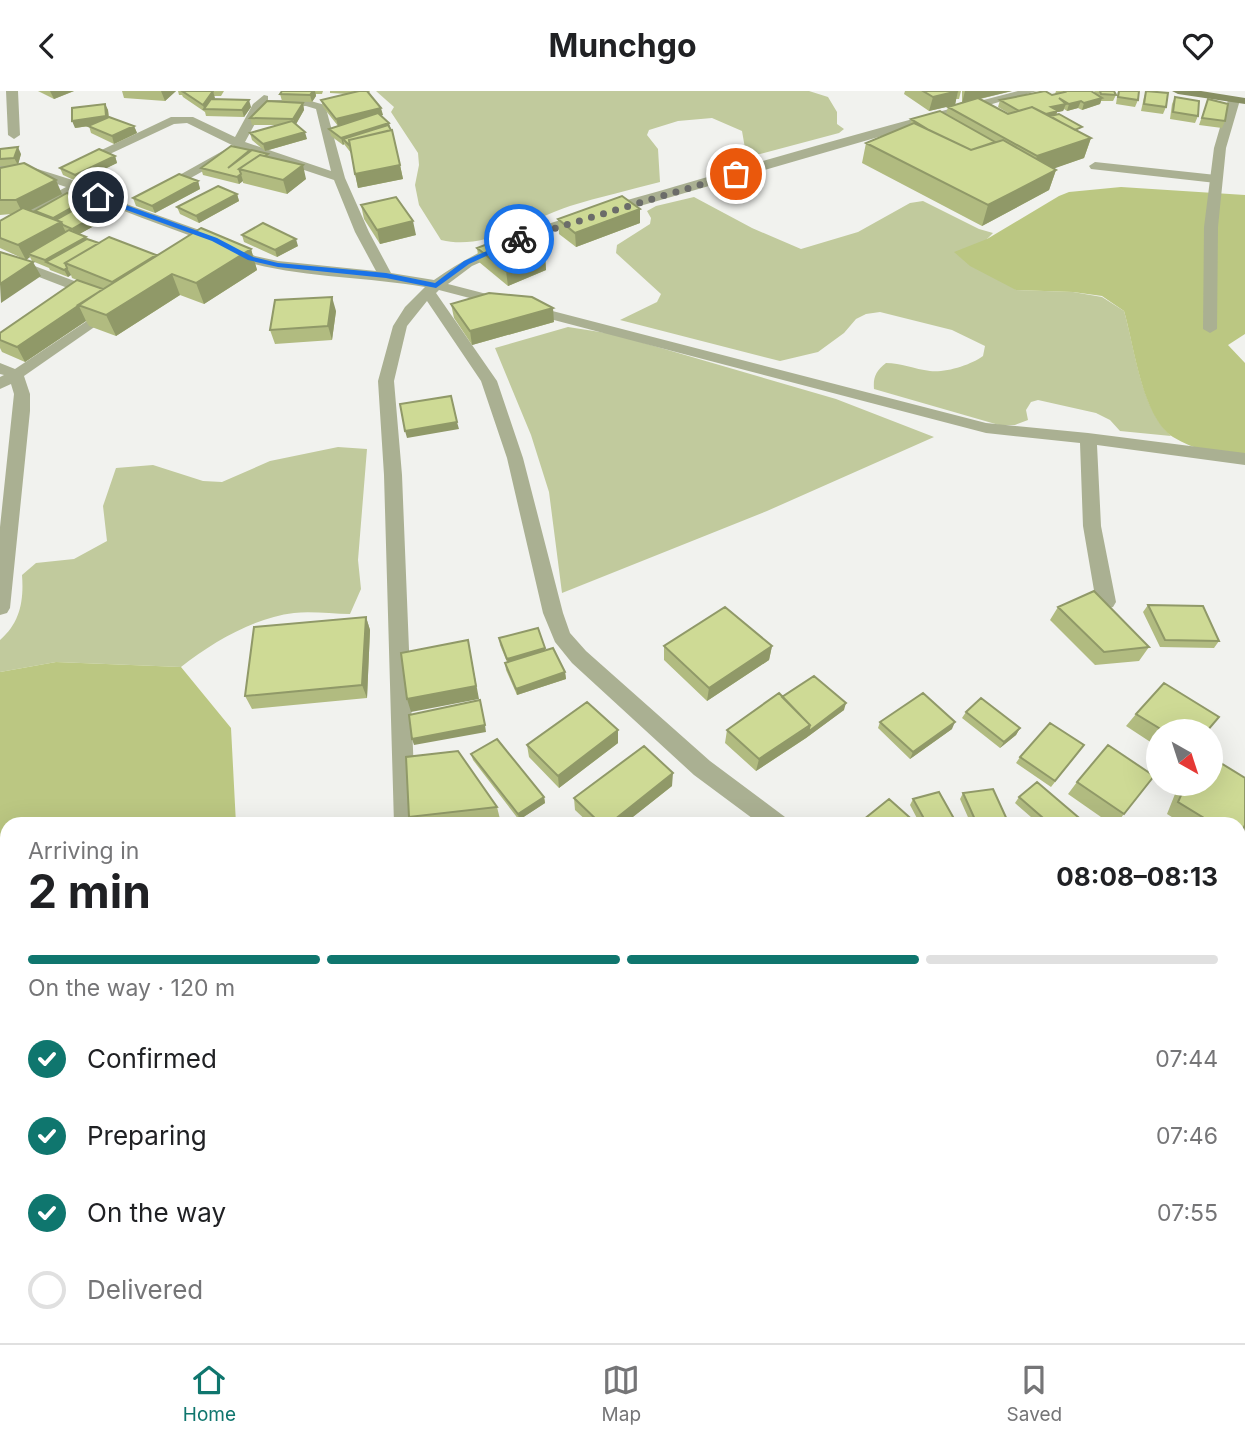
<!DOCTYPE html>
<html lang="en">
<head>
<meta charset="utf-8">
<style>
	:root { --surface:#fff; --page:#f2f2f2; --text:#202124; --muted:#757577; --line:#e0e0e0; --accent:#0f766e }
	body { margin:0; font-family:Inter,sans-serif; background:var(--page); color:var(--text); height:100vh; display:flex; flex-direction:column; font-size:26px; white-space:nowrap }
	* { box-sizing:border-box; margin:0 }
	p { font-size:23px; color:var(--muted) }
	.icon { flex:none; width:38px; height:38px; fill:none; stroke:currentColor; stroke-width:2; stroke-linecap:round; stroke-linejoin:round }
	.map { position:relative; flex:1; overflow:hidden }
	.side { position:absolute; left:0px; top:726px; width:1246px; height:527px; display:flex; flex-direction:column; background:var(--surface); border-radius:21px 21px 0 0; box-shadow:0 7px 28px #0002 }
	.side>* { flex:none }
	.needle { width:46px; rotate:141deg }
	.buttons { position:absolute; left:1146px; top:628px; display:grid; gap:14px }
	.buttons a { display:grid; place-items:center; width:77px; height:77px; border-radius:50%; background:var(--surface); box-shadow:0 7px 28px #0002; font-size:35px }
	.pin { position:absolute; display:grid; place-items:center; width:60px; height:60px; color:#fff; margin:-30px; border:4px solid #fff; border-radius:50%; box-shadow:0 2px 7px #0007 }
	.courier { position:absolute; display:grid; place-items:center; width:70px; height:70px; margin:-35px; border:5px solid #1a73e8; border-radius:50%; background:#fff; color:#222; box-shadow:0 2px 9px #0007 }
	.headline em { font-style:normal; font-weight:700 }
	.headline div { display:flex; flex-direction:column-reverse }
	.headline { display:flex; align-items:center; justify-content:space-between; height:119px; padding:0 28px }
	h1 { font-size:46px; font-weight:700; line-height:52px }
	.bar { display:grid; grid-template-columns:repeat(4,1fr); gap:10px 7px; align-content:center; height:84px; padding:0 28px }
	.bar i { height:9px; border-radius:5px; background:var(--line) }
	.bar .current { background:var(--accent) }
	.bar p { grid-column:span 4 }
	ol { padding:0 28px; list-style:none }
	li { display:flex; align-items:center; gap:21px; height:77px }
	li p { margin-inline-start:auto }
	li .icon { padding:7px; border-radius:50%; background:var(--accent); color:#fff; stroke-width:4 }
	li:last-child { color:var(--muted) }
	li i { width:38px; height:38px; border:4px solid var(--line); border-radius:50% }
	header { display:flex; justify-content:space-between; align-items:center; height:91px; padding:0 28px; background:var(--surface); font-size:32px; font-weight:700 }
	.tabs { display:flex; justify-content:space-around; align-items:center; height:98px; border-top:2px solid var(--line); background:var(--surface); font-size:19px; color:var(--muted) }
	.tabs a { display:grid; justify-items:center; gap:4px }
	.tabs .current { color:var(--accent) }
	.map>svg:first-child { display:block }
	.green { fill:#c1ca9d }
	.forest { fill:#bbc782 }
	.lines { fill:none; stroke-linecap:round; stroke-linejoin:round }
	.lane { fill:#aab092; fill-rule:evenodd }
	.street { fill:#aab092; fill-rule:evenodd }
	.secondary { fill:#878f63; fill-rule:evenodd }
	.wall { fill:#b1bb80 }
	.shaded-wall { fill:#909968 }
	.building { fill:#ceda95; stroke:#909968; stroke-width:2 }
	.route { fill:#1a73e8 }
	.done { stroke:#6b6c69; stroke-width:7; stroke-dasharray:0 12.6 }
</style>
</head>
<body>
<header><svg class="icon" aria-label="back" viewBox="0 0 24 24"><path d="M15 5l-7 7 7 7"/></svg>Munchgo<svg class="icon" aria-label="heart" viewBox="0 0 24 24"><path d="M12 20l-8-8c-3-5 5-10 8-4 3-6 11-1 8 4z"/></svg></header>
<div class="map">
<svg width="1245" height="1252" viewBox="0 0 1245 1252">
	<rect width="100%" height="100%" fill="#f1f2ee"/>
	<path class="green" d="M376,0H809L828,6L837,21V33L844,38L839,42L760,63H746L742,40L712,27L678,30L649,39L647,44L658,58L660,91C630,99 599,106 570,115C528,129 486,160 441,149L419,114L415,94L419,74L418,62L391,21L394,16Z
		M694,106L752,137L801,158L858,141L910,112L923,110L979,138L993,142L987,148L1016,199L1073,201L1102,206L1124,220C1135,258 1141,318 1171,345L1120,340L1110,329L1096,322L1038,309L1031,311L1026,319L1028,329L1015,334H999L874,298C873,286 876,280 886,272C901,272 914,278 930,280C945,282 971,274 983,265L985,255L952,239L880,221L866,223L856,228L844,242L818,261L780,270L620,229L657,211L661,203L616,162L617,154L650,133L651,127L647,120L656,115Z
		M568,236L613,243L836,308L934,346L767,420L562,502L549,401L531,344L495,257Z
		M338,356L367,358L358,469L361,498L350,523C332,523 312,520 294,522C253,527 213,551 181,576L56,571L0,581V549C20,532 24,510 22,484L36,472L74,468L107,450L103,415L116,377L153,374L203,390L222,391L270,370Z"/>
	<path class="forest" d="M1121,96L1245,104V243L1228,254L1245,272V372C1221,364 1194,359 1173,346C1142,326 1134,254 1124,220L1102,205L1073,201L1016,199L970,175L954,161L987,148L1059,105L1069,101Z
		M56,571L181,576L231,637L236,733H7V1192L0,1195V581Z"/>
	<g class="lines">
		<path class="lane" d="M1095,71L1216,84L1222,88L1216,92L1091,78L1089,75Z"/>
		<path class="street" d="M6,0H18L20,44L14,48L8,44Z
			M1018,0H1037L547,142L472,175L448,193L986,332L1088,342L1245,362V374L1097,354L1101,435L1116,511L1113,516L1106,518L1099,516L1096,511L1083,435L1080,352L986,342L439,199L436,202L497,290L523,367L563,522L570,542L586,560L710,670L785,726L788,733H760L694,684L572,572L555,551L543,522L507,367L481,290L427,210L407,235L394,290L402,384L416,733H394L384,384L378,290L393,235L405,216L425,196C367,186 307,187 250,172C235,168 222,157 207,151C163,134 120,120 77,100L0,141V132L66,96L27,83L0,82V74L28,75L82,92L129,114L219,146L255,165L278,170L376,180L355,141L334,89L238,57L187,32L174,33L82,76H74L72,73L171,26H193L235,46L253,13L264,4L268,5V9H307L325,14L345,87L369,141L391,182L434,189C506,137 597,119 680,94C793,61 905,29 1018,0ZM306,15L316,18L331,80L245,51L264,16Z
			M1234,6L1240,9L1226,57L1218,136L1217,238L1210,242L1203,238L1204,136L1214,57L1228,9Z
			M228,57L234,61L232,64L169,99H159L158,96Z
			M0,162L101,200L103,203L96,207L91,206L0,171Z
			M111,214L116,215L118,218L116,221L24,285L30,303V320L10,517L7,522L0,524V436L14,303L11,293L0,298V286L4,284L0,283V272L15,278Z
			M1245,733V765L1239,767V735Z
			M1239,986H1245V1012H1239Z
			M375,1246H405V1252H375Z
			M1135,1246H1173L1175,1252H1137Z"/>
		<path class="secondary" d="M1172,0H1201L1245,7V13L1178,3Z"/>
	</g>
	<path class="wall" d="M38,0H74L54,8Z
		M122,0H176L165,10L124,7Z
		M178,0H224L221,5H214V8L251,16L244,26L206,25L205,21L183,6L182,4H179Z
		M282,0H323L322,3H316V5L312,11L282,10L280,3Z
		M330,0H370L369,2L383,24H380L391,39L400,74L403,88L358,97L351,62L344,53L343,54L331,45L329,38L338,35L323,16L321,9L347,3L330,2Z
		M905,0H961L959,8H956L955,14L962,11V0H1012L980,8L1008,23H1010L998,16L1000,9L1052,4L1055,3L1056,0H1091L1095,2L1094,0H1114L1116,4L1113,10H1101L1100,13L1082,19L1078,17L1067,20L1064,18L1063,20L1057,21L1056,24L1081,42L1091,47L1084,67L1054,77L1056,79L1049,99L982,135L862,72L866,52L910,34L911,28L946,23L948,16L954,14L929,20L904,3Z
		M1118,0H1139L1138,9L1135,16L1116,13Z
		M1146,0L1166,16L1163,23L1141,20L1144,6Z
		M1175,6L1198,25L1195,32L1170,28L1172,13Z
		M1208,8L1225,30L1222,37L1199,34Z
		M303,12L304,19L296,33L307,48L265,60L252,49L250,42L278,34H252L250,27Z
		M105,13L108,19L109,26L134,35L137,42L114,53L91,42L89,35L75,37Z
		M0,58L21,63L18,73L62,103L29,119L36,122L35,120L85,109L89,116L86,117L100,122L103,130L79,143L87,148L99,152L156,165L251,158L257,179L204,213L180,204L116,245L89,235L86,230L25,271L2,261L0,257V242L87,193L72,187L71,184L68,186L50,179L49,177L32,170L30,166L26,169L0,157V130L11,123L0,124V77L12,75H0Z
		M250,59L251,61L268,63L269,66L306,88L287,103L243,92V90L239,93L203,84L201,77Z
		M115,65L117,72L78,91L63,84L60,77Z
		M198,90L200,98L155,122L136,115L133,107Z
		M237,103L239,110L199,132L180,123L177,116Z
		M361,114L416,144L380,153L364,128Z
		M558,128L640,132L576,156L559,143Z
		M242,144L298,155L277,166L244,151Z
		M477,157L545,165L546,179L508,195L479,171Z
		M451,213L554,231L472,254L454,227Z
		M336,220L332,249L275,253L270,239Z
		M1148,514L1219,550L1214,557L1160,556L1143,521Z
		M1058,516L1149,556L1139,570L1095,574L1050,529Z
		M366,526L370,539L367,607L252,618L245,605Z
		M499,547L546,559L565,581L566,588L517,604L506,579L505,572L507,571L500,554Z
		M664,555H772L769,569L707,610L664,569Z
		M782,606L844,619L806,647L756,680L725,652L727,639Z
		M966,621L1020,637L1016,644L1000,657L962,627Z
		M1136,623L1207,640H1158V656L1126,635Z
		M880,631L952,638L910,668L878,637Z
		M618,639V652L559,697L529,666L527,654Z
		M1084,654L1051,696L1016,672L1020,666Z
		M471,663L544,706L545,712L519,729L473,669Z
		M1077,691L1124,723L1116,733H1111L1068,703Z
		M1179,693H1211L1239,733H1183L1167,723Z
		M672,695L624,733H590L575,719L574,707Z
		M963,702L1009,733H971L960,708Z
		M1019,706L1072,733H1039L1015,712Z
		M913,708L957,733H920L910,714Z
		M497,716L500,728L451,733H412L409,726Z
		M1245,846V880L1239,875V853Z"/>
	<path class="shaded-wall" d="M50,0H74L54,8Z
		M161,0H176L165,10Z
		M213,0L215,7L207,19L204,18L205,21L203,14Z
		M313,0H315L316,5L312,11L310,4Z
		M958,0L955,14L929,20L933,6Z
		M965,0H1012L962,12Z
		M1102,7L1100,13L1082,19L1084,12Z
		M249,9L251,16L244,26L242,19Z
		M1081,10L1078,17L1067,20L1069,13Z
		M303,12L304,19L295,35L293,28Z
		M105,13L108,19L109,32L75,37L72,30Z
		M1066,13L1063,20L1057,21L1055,27L1034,30L1051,16Z
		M381,17L383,24L338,35L336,28Z
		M389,32L391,39L343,48L344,53L343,54L341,47Z
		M134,35L137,42L114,53L112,45Z
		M305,41L307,48L265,60L263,53Z
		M1091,47L1084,67L1030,86L1037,65Z
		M18,56L21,63L18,74L14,67Z
		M115,65L117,72L78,91L75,84Z
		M303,74L306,88L287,103L283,89Z
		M400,74L403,88L358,97L355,83Z
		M1056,79L1049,99L982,135L988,114Z
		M241,83L243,90L239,93L237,86Z
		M56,89L62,103L23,123L16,109Z
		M198,90L200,98L155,122L152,115Z
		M237,103L239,110L199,132L196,125Z
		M85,109L89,116L61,131L68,146L28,163L30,166L26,169L18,154L55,131L53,127Z
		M640,118V132L576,156L575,142Z
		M100,122L103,130L76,145L72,138Z
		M413,130L416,144L380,153L377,139Z
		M86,146L89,153L46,171L49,177L45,169Z
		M296,148L298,155L277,166L275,159Z
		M251,158L257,179L204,213L196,192Z
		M545,165L546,179L508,195L506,180Z
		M33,171L41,185L1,212L0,193Z
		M67,177L71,184L68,186L64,179Z
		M172,183L180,204L116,245L106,224Z
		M332,206L336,220L332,249L328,235Z
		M79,215L86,230L25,271L17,256Z
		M553,217L554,231L472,254L470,240Z
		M457,331L459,338L407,347L405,340Z
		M366,526L370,539L367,607L362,594Z
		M468,549L479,608L411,621L407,608Z
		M772,555L769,569L707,610L709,597Z
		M545,557L546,564L508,575L507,568Z
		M565,581L566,588L517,604L516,598Z
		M846,612L844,619L806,647L756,680L759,668Z
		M955,631L952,638L910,668L913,661Z
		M485,634L486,641L414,654L412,648Z
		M1020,637L1016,644L1000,657L1004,651Z
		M618,639V652L559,697L558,685Z
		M673,682L672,695L624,733H609Z
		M544,706L545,712L519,729L518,723Z
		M362,1246H369V1252H362Z"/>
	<path class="building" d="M182,0H213L203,14Z
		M282,0H313L310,4L280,3Z
		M359,0H367L381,17L336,28L321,9Z
		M923,0H958L933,6Z
		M1045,0L1052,4L1065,1L1064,0H1091L1102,7L1084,12L1081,10L1069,13L1059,7L1066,13L1051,16L1058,20L1046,23L1032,16L1019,20L1000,9Z
		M1100,0H1114L1116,4L1101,3Z
		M1119,0H1139L1138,9L1118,6Z
		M1146,0L1168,2L1166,16L1144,13Z
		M1175,6L1199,10L1198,25L1173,21Z
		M978,7L1008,23L1032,16L1091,47L1037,65L948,16Z
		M211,8L249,9L242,19L204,18Z
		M1208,8L1228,13L1225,30L1202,27Z
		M267,10L303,12L293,28L250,27Z
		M105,13L106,25L72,30V17Z
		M940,20L995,51L971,59L929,39L911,28Z
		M378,22L389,32L341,47L329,38Z
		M1059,23L1082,36L1075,39L1050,25Z
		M109,26L134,35L112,45L88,35Z
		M292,30L305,41L263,53L250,42Z
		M914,32L971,59L1003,49L1056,79L988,114L866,52Z
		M388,34L391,39L349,49L350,55L343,48Z
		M392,39L400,74L355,83L349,49Z
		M231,55L250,59L228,77L252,59L268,63L265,65L260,64L239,78L241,83L237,86L201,77Z
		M18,56L14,67L0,68V58Z
		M99,58L115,65L75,84L60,77Z
		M260,64L303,74L283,89L239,78Z
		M24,72L56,89L16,109H0V77Z
		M179,83L198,90L152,115L133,107Z
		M218,95L237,103L196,125L177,116Z
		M67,102L85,109L53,127L35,120Z
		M622,105L640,118L575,142L558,128Z
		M396,106L413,130L377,139L361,114Z
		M81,115L100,122L72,138L63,134L61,131L56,129Z
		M23,117L61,131L18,154L0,147V130Z
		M263,132L296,148L275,159L242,144Z
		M201,137L251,158L196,192L172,183L106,224L78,214Z
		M69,139L86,146L45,169L28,163Z
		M516,142L545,165L506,180L477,157Z
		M109,146L156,164L112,191L65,172Z
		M87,148L99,152L65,172L67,177L64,179L46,171Z
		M0,161L33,171L0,193Z
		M77,189L103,198L17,256L0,249V242Z
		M489,202L532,206L553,217L470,240L451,213Z
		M332,206L328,235L270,239L275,209Z
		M451,305L457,331L405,340L400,313Z
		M1094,500L1149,556L1104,561L1058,516Z
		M1148,514L1203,515L1219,550L1165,549Z
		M725,516L772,555L709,597L664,555Z
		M366,526L362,594L245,605L254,536Z
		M538,537L545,557L507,568L499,547Z
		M468,549L476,595L407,608L401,562Z
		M553,557L565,581L516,598L505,572Z
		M814,585L846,612L808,641L810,634L782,606Z
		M1164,592L1219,626L1207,640H1164L1136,623Z
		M779,602L810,634L759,668L727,639Z
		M923,602L955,631L913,661L880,631Z
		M981,607L1020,637L1004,651L966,621Z
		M480,609L485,634L412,648L409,624Z
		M587,611L618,639L558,685L527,654Z
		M1050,632L1084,654L1055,690L1020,666Z
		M497,648L544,706L518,723L471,663Z
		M1108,654L1154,685L1124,723L1077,691Z
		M644,655L673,682L609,733H601L574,707Z
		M458,660L497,716L409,726L406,666Z
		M1211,666L1245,687V734L1239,747V733H1214L1178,711L1186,693H1211Z
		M1037,691L1078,726L1069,733H1050L1019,706Z
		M993,698L1009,733H977L963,702Z
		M939,701L957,733H927L913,708Z
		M889,708L917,733H858Z
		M1245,849V869L1239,864V855Z
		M237,1246H362V1252H237Z
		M415,1246H513V1252H415Z
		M713,1246H748L735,1252H715Z
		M799,1246H869L872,1252H787Z"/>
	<path class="route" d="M98,104L217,147L253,166L278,172L386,182L435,192L464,170L516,147L523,148L469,173L436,197L386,187L278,176L248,169L212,150L96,108Z"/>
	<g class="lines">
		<path class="done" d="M519,148L736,83"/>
	</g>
</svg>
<div class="buttons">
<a><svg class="needle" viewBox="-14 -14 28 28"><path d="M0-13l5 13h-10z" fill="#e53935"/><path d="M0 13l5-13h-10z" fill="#757577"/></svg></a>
</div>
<div class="pin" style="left:736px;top:83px;background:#ea580c"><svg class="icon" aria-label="bag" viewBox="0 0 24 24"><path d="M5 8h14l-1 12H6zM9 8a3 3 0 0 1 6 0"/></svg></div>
<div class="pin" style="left:98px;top:106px;background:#1f2937"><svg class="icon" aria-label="home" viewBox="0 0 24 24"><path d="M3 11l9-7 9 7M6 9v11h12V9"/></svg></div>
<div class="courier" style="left:519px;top:148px"><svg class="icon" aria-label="bike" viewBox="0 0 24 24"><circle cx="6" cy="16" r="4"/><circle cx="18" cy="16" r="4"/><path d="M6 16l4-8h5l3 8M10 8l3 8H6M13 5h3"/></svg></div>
<section class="side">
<div class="headline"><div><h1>2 min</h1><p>Arriving in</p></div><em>08:08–08:13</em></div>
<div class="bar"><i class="current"></i><i class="current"></i><i class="current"></i><i></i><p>On the way · 120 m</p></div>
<ol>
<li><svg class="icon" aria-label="check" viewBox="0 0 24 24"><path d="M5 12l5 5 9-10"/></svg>Confirmed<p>07:44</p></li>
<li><svg class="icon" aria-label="check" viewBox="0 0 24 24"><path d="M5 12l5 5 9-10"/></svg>Preparing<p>07:46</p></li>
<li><svg class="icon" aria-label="check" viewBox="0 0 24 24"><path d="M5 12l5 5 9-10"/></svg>On the way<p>07:55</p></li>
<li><i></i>Delivered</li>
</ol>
</section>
</div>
<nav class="tabs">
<a class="current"><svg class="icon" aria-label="home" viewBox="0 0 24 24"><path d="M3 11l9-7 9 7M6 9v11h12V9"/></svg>Home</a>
<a><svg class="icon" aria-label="map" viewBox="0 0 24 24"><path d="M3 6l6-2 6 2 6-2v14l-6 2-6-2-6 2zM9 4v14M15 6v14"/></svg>Map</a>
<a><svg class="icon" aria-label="saved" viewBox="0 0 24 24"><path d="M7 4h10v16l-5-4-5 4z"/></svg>Saved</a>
</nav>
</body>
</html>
